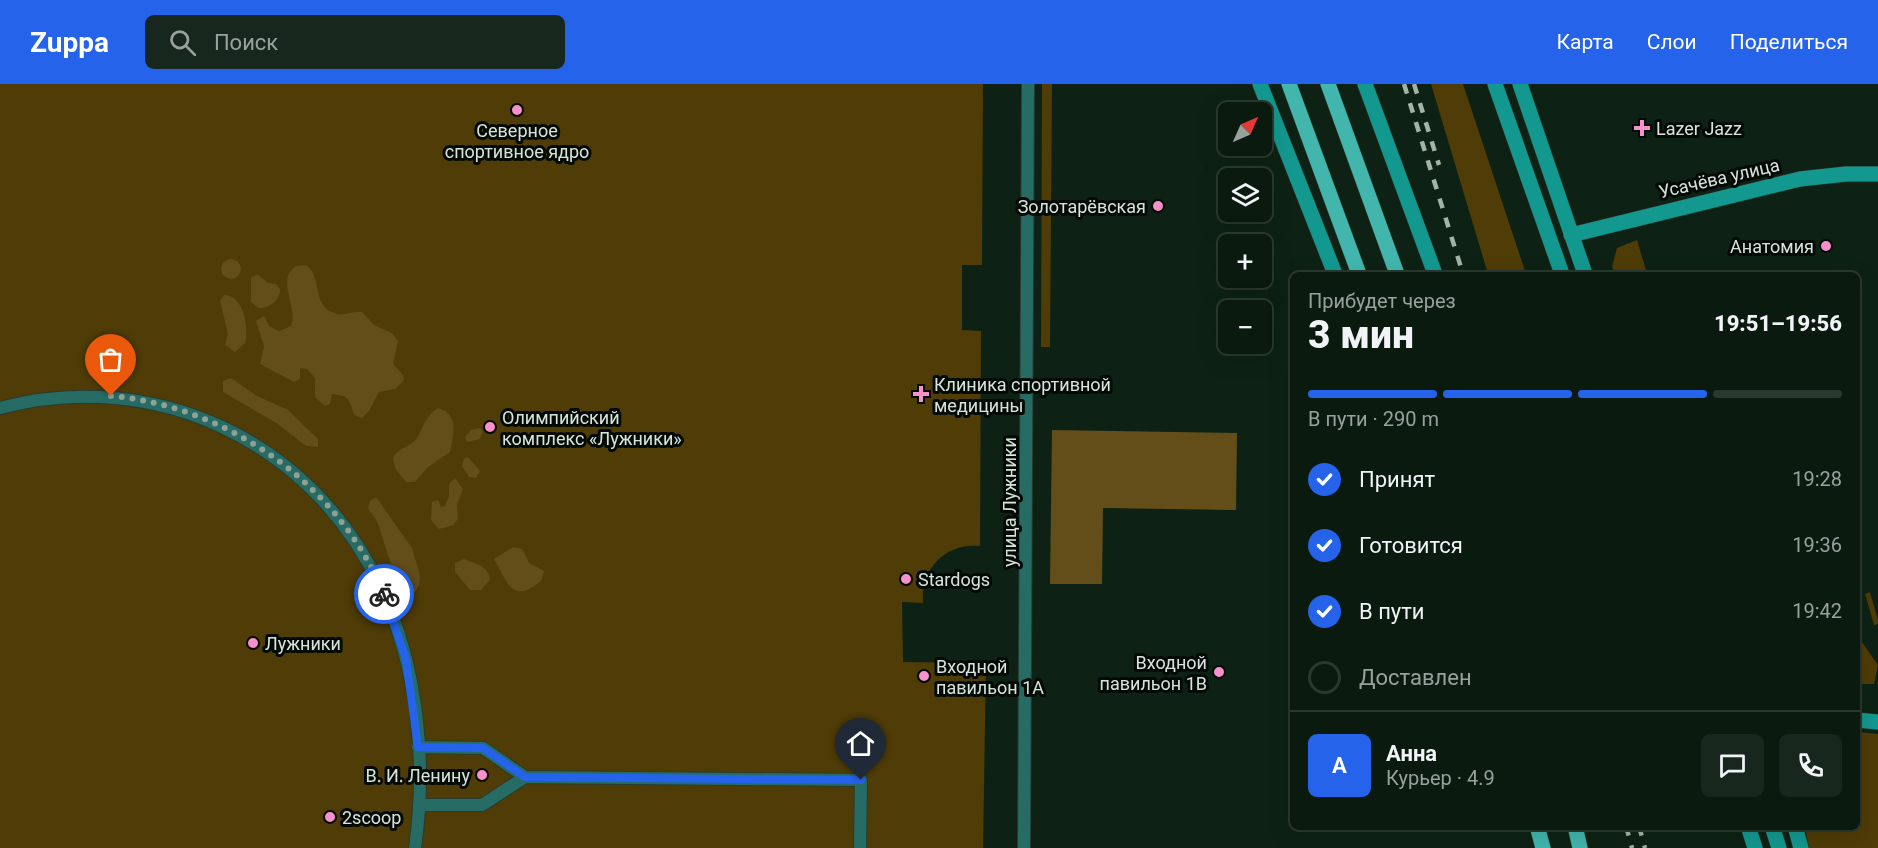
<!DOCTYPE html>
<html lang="ru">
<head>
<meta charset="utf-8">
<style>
	:root { --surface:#0a1a0f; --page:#18271d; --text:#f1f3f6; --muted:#99a19e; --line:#2a382f; --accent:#2563eb }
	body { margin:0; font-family:Roboto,sans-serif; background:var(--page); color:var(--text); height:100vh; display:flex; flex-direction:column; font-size:22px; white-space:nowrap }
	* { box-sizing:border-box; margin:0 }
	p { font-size:20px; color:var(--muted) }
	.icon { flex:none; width:33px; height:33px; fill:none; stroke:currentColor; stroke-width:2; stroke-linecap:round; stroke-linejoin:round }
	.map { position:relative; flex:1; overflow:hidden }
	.details { position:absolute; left:1290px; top:188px; width:570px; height:558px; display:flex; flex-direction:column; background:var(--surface); border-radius:9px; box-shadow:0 6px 24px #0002,0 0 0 2px var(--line) }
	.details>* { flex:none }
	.needle { width:39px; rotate:45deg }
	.buttons { position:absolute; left:1218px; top:18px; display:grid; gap:12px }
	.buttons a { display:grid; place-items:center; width:54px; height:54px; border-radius:9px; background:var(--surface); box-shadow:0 6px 24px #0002,0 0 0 2px var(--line); font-size:30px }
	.pin { position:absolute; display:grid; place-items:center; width:51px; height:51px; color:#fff; margin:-62px -26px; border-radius:50% 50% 50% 0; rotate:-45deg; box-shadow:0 0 6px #0007 }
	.pin .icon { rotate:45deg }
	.courier { position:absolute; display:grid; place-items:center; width:60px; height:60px; margin:-30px; border:4px solid #2563eb; border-radius:50%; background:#fff; color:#222; box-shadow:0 2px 8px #0007 }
	.head em { font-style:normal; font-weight:800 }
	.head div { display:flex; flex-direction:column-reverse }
	.head { display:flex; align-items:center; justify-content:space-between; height:102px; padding:0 18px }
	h1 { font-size:39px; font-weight:800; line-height:45px }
	.bar { display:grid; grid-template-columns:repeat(4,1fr); gap:9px 6px; align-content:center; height:72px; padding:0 18px }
	.bar i { height:8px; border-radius:4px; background:var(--line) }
	.bar .on { background:var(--accent) }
	.bar p { grid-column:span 4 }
	.line { display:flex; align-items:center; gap:15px; padding:0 18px; border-top:2px solid var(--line) }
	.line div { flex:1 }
	.round { display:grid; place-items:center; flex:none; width:63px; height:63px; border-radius:9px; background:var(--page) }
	ol { padding:0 18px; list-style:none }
	li { display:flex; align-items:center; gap:18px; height:66px }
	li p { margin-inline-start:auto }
	li .icon { padding:6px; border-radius:50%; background:var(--accent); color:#fff; stroke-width:4 }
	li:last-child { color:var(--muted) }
	li i { width:33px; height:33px; border:3px solid var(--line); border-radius:50% }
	header { display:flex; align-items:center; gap:36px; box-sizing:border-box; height:84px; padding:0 30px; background:var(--accent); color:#fff }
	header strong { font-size:28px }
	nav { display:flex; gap:33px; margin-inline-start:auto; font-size:21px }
	.search { width:420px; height:54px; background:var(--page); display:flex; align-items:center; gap:15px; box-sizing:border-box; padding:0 21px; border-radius:9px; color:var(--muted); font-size:22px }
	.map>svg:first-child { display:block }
	.green { fill:#4f3c07 }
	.forest { fill:#634e1a }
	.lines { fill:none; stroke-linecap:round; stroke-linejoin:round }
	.street-casing { stroke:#293d30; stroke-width:14 }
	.secondary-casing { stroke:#293d30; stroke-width:16 }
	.primary-casing { stroke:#293d30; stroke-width:16 }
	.street { stroke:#276b65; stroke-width:12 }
	.secondary { stroke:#13988f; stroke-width:15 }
	.primary { stroke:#42b6ad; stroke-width:15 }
	.rail { stroke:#a4b3a9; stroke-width:4.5; stroke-dasharray:10 10; stroke-linecap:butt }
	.done { stroke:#90a095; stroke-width:6; stroke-dasharray:0 10.8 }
	.route { stroke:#2563eb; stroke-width:8 }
	.poi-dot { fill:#f890cc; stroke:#030905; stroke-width:2 }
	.labels { text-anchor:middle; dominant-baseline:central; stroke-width:6; stroke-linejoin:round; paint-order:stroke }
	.poi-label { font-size:18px; fill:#d7e4db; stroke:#030905; text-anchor:start }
	.street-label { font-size:18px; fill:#d7e4db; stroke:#030905 }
</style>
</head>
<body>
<header>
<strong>Zuppa</strong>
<div class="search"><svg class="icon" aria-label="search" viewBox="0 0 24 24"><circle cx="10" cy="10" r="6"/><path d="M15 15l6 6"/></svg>Поиск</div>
<nav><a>Карта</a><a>Слои</a><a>Поделиться</a></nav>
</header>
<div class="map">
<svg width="1878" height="764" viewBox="0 0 1878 764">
	<rect width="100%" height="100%" fill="#0d2214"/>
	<path class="green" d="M0,0H983L982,181H962V246L981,247L980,462C945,459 921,484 923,519L902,518L903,578L986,579L983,764H0Z
		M1042,0H1052L1050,263H1041Z
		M1431,0H1463L1526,190H1488Z
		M1637,156L1647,190H1615L1612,183L1617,164Z
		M1870,508L1878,536V540L1874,541L1865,510Z
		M1857,551L1878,581L1874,600H1857Z
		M1857,648L1878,650V764H1809L1805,743L1857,742Z"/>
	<path class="forest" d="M221 185a10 10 0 1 1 20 0a10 10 0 1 1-20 0Z
		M306,181C323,193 311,221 334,229C344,233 352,226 362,228L374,241L392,249L398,257L393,280L403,291L404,296L395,305L379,308L369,327L362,334L354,331L349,316L344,312L332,310L330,320L325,322L315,313V294L307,285L300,284V295L294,298L260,280L264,262L256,237L264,232L269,242L279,247L291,242C299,223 275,197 296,182Z
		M257,190L268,199L276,200L280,205C280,217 270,224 259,224L251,218V194Z
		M224,211C244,211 249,244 245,259L235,268L225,261L228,250L220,217Z
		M231,294L257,312L288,326L318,355V363L306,362L278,340L223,308V297Z
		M438,324C460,330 453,351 450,368L428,383L415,398H406L395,384L393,374C397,365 405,365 412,359C423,351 421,335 438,324Z
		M480,344L483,347L480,355L467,358L465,353L471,346Z
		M1052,346L1237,349L1236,426L1103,424L1102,500H1050Z
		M468,373L480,387L476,394L469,393L462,382L464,375Z
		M455,394L463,405L457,421L458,435L453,441L439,445L431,436L432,418L438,416L441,423L445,422L449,412V400Z
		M376,413L412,464L420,491L419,501L415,508C392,503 386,459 378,440C376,434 371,430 368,424L370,417Z
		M513,463L522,465L529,479L544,487L541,497C511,522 507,496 494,475Z
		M464,475C476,481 488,480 490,496L481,506H470L455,488V479Z"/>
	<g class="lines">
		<g class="street-casing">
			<path id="street" d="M0,324C155,283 312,357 380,502C418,582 427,678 415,764
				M418,663L483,664L525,693L482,721H419
				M525,693L861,696L860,764
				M1024,764L1028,0"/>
		</g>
		<g class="secondary-casing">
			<path id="secondary" d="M1260,0L1335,190
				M1365,0L1435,190
				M1495,0L1562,190
				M1520,0L1585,190
				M1571,151L1800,95L1846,90H1878
				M1857,636L1878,638
				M1748,742L1755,764
				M1772,742L1779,764
				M1795,742L1801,764"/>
		</g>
		<g class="primary-casing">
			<path id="primary" d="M1289,0L1359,190
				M1328,0L1397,190
				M1537,742L1543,764
				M1575,742L1580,764"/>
		</g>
		<use href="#street" class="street"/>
		<use href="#secondary" class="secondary"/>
		<use href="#primary" class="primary"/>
		<path class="rail" d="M1404,0L1463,190
			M1414,0L1439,81
			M1626,742L1632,764
			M1639,742L1645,764"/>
	</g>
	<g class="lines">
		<path class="done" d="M111,312C228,322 339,401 384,510"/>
		<path class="route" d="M384,510L406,575L418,663L483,664L525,693L861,696"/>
	</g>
	<g class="poi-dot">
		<circle cx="517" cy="26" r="6"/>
		<path d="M1639 35h6v6h6v6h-6v6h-6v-6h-6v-6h6z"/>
		<circle cx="1158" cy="122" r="6"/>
		<circle cx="1826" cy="162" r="6"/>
		<path d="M918 301h6v6h6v6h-6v6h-6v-6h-6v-6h6z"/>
		<circle cx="490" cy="343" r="6"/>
		<circle cx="906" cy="495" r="6"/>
		<circle cx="253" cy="559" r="6"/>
		<circle cx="1219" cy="588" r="6"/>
		<circle cx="924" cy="592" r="6"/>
		<circle cx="482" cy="691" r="6"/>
		<circle cx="330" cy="733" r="6"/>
	</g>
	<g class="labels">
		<g class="poi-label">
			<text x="1656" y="44">Lazer Jazz</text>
			<text x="517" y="46" text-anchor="middle">Северное<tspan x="517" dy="21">спортивное ядро</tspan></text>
			<text x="1146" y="122" text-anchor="end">Золотарёвская</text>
			<text x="1814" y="162" text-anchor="end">Анатомия</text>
			<text x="934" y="300">Клиника спортивной<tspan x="934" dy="21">медицины</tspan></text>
			<text x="502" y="333">Олимпийский<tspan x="502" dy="21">комплекс «Лужники»</tspan></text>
			<text x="918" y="495">Stardogs</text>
			<text x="265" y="559">Лужники</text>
			<text x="1207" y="578" text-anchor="end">Входной<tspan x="1207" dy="21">павильон 1B</tspan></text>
			<text x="936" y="582">Входной<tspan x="936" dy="21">павильон 1A</tspan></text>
			<text x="470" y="691" text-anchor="end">В. И. Ленину</text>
			<text x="342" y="733">2scoop</text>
		</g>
		<g class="street-label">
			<text transform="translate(1719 94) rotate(-13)">Усачёва улица</text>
			<text transform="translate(1009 418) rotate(-90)">улица Лужники</text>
		</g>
	</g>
</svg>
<div class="buttons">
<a><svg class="needle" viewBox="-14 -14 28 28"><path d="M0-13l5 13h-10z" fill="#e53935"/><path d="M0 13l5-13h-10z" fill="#99a19e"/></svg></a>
<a><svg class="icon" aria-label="layers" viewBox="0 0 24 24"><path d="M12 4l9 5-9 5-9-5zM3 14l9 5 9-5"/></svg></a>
<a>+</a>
<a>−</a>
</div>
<div class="pin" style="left:111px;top:312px;background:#ea580c"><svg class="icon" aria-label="bag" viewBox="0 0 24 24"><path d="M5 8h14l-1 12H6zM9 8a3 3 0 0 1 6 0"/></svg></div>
<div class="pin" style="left:861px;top:696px;background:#1f2937"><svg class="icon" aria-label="home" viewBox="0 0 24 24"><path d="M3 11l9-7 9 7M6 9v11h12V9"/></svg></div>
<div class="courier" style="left:384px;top:510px"><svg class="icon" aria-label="bike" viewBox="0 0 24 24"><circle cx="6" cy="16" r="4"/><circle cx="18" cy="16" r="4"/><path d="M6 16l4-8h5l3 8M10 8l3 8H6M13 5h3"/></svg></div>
<section class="details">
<div class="head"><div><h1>3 мин</h1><p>Прибудет через</p></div><em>19:51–19:56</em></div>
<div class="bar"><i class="on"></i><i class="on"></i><i class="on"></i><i></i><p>В пути · 290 m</p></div>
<ol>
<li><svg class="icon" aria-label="check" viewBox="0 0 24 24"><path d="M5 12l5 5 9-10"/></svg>Принят<p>19:28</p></li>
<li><svg class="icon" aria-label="check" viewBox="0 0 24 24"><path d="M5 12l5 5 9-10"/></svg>Готовится<p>19:36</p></li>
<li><svg class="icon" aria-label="check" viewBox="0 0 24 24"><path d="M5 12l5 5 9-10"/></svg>В пути<p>19:42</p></li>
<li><i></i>Доставлен</li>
</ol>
<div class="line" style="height:108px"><b class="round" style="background:var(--accent);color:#fff">А</b><div><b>Анна</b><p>Курьер · 4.9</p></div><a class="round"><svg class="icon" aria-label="chat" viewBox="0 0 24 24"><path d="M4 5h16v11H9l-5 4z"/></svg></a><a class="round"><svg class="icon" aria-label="phone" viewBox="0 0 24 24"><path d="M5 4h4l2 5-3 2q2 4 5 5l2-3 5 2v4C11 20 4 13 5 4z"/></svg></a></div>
</section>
</div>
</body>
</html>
